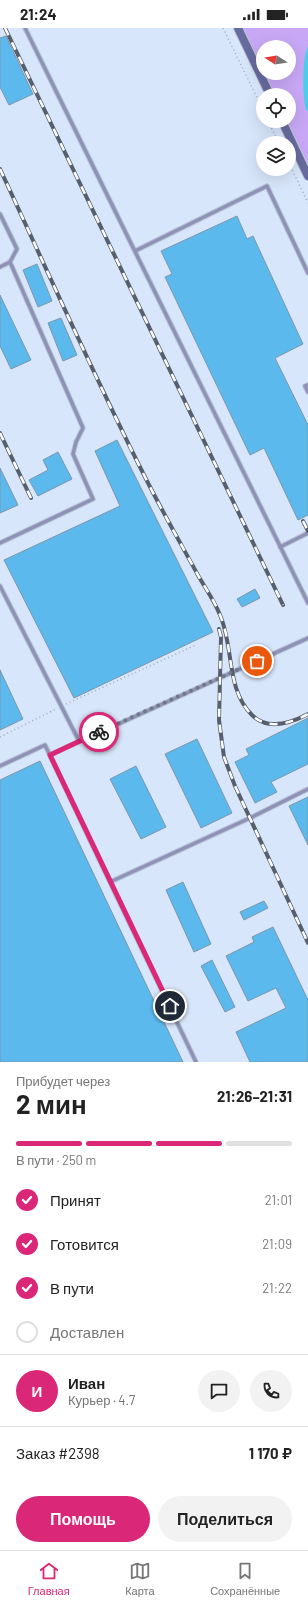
<!DOCTYPE html>
<html lang="ru">
<head>
<meta charset="utf-8">
<style>
	:root { --surface:#fff; --page:#f2f2f2; --text:#222; --muted:#767676; --line:#e0e0e0; --accent:#db2777 }
	body { margin:0; font-family:Barlow,sans-serif; background:var(--page); color:var(--text); height:100vh; display:flex; flex-direction:column; font-size:15px; white-space:nowrap }
	* { box-sizing:border-box; margin:0 }
	p { font-size:13px; color:var(--muted) }
	.icon { flex:none; width:22px; height:22px; fill:none; stroke:currentColor; stroke-width:2; stroke-linecap:round; stroke-linejoin:round }
	.map { position:relative; height:1034px; overflow:hidden }
	.panel { display:flex; flex-direction:column; background:var(--surface); flex:1 }
	.panel>* { flex:none }
	.needle { width:26px; rotate:282deg }
	.fabs { position:absolute; left:256px; top:12px; display:grid; gap:8px }
	.fabs a { display:grid; place-items:center; width:40px; height:40px; border-radius:50%; background:var(--surface); box-shadow:0 4px 16px #0002; font-size:20px }
	.pin { position:absolute; display:grid; place-items:center; width:34px; height:34px; color:#fff; margin:-17px; border:2px solid #fff; border-radius:50%; box-shadow:0 1px 4px #0007 }
	.courier { position:absolute; display:grid; place-items:center; width:40px; height:40px; margin:-20px; border:3px solid #db2777; border-radius:50%; background:#fff; color:#222; box-shadow:0 1px 5px #0007 }
	.overview em { font-style:normal; font-weight:700 }
	.overview div { display:flex; flex-direction:column-reverse }
	.overview { display:flex; align-items:center; justify-content:space-between; height:68px; padding:0 16px }
	h1 { font-size:26px; font-weight:700; line-height:30px }
	.bar { display:grid; grid-template-columns:repeat(4,1fr); gap:6px 4px; align-content:center; height:48px; padding:0 16px }
	.bar i { height:5px; border-radius:3px; background:var(--line) }
	.bar .current { background:var(--accent) }
	.bar p { grid-column:span 4 }
	.line { display:flex; align-items:center; gap:10px; padding:0 16px; border-top:1px solid var(--line) }
	.line div { flex:1 }
	.round { display:grid; place-items:center; flex:none; width:42px; height:42px; border-radius:21px; background:var(--page) }
	ol { padding:0 16px; list-style:none }
	li { display:flex; align-items:center; gap:12px; height:44px }
	li p { margin-inline-start:auto }
	li .icon { padding:4px; border-radius:50%; background:var(--accent); color:#fff; stroke-width:4 }
	li:last-child { color:var(--muted) }
	li i { width:22px; height:22px; border:2px solid var(--line); border-radius:50% }
	.cta { display:flex; gap:8px; margin-top:auto; padding:8px 16px }
	.cta a { flex:1; height:46px; border-radius:24px; background:var(--accent); color:#fff; font-size:16px; font-weight:700; line-height:46px; text-align:center }
	.cta a+a { background:var(--page); color:var(--text) }
	.status { display:flex; justify-content:space-between; align-items:center; height:28px; padding:0 20px; background:var(--surface); direction:ltr }
	.status svg { height:11px; fill:currentColor }
	.menu { display:flex; justify-content:space-around; align-items:center; height:56px; border-top:1px solid var(--line); background:var(--surface); font-size:11px; color:var(--muted) }
	.menu a { display:grid; justify-items:center; gap:2px }
	.menu .current { color:var(--accent) }
	.map>svg:first-child { display:block }
	.green { fill:#c8a8f6 }
	.water { fill:#4dcee8 }
	.building { fill:#5cb9ee; stroke:#7b97a9 }
	.lines { fill:none; stroke-linecap:round; stroke-linejoin:round }
	.lane-casing { stroke:#b8c4d7; stroke-width:5.5 }
	.secondary-casing { stroke:#b8c4d7; stroke-width:10 }
	.path { stroke:#9da9ba; stroke-width:1.5; stroke-dasharray:1 3; stroke-linecap:butt }
	.lane { stroke:#8f92b6; stroke-width:3.5 }
	.secondary { stroke:#676a9d; stroke-width:8 }
	.rail-casing { stroke:#565f6b; stroke-width:4 }
	.rail { stroke:#fff; stroke-width:2.5; stroke-dasharray:8; stroke-linecap:butt }
	.done { stroke:#6f7886; stroke-width:4; stroke-dasharray:0 7.2 }
	.route { stroke:#db2777; stroke-width:5 }
</style>
</head>
<body>
<div class="status"><b>21:24</b><svg viewBox="0 0 49 12"><path d="M0 12V9h3v3zM5 12V6h3v6zM10 12V3h3v9zM15 12V0h3v12zM26 1h20v11H26zM47 4h2v5h-2z"/></svg></div>
<div class="map">
<svg width="308" height="1034" viewBox="0 0 308 1034">
	<rect width="100%" height="100%" fill="#d8e6fb"/>
	<path class="green" d="M243,0H308V136L287,93H289V67H275L264,45H289V19H263V42Z"/>
	<path class="water" d="M308,18V83L306,82C302,68 302,30 308,18Z"/>
	<path class="building" d="M6,8L33,66L9,77L0,59V10Z
		M237,188L247,211L253,208L303,316L275,330L308,397V487L298,492L264,420L250,427L165,249L172,246L161,223Z
		M37,236L52,273L38,279L23,242Z
		M0,267L31,332L11,341L0,318Z
		M61,290L77,327L63,333L48,295Z
		M117,412L213,604L74,670L4,532L120,478L95,423Z
		M58,424L72,451L38,468L29,452L48,442L43,432Z
		M0,440L18,477L0,485Z
		M255,561L260,570L242,579L237,571Z
		M0,642L23,691L0,702Z
		M308,690V736L271,754L277,764L255,775L235,734L249,727L246,721Z
		M197,711L232,785L201,800L165,726Z
		M40,733L183,1034H0V752Z
		M136,738L166,799L141,811L110,751Z
		M308,769V817L289,778Z
		M183,854L211,916L194,924L166,862Z
		M264,873L268,880L244,892L240,884Z
		M273,899L308,972V1034H250L236,1004L286,980L276,960L248,973L226,928L254,914L252,909Z
		M212,932L235,979L225,984L201,938Z"/>
	<g class="lines">
		<g class="lane-casing">
			<path id="lane" d="M25,0L308,575
				M0,186L17,221L10,234L83,400L76,414L73,426L93,471L0,515
				M135,223L267,158L308,245
				M0,239L10,234
				M308,357L305,358L308,364
				M280,519L308,505
				M0,558L79,713
				M50,727L308,610
				M0,738L45,717L110,854L250,790L308,761
				M110,854L196,1034"/>
		</g>
		<g class="secondary-casing">
			<path id="secondary" d="M238,0L270,67
				M282,93L308,148"/>
		</g>
		<path class="path" d="M223,0L263,82
			M268,93L279,115
			M289,135L308,175
			M66,676L196,617
			M0,709L56,681"/>
		<use href="#lane" class="lane"/>
		<use href="#secondary" class="secondary"/>
		<g class="rail-casing">
			<path id="rail" d="M5,0L283,577
				M0,141C48,244 94,348 145,449C162,483 181,516 199,549C206,561 215,574 220,587C234,619 226,662 252,687C268,703 291,695 308,686
				M0,405L31,470
				M303,493L308,503
				M219,601L221,609L219,692L224,729L235,758L308,915"/>
		</g>
		<use href="#rail" class="rail"/>
	</g>
	<g class="lines">
		<path class="done" d="M99,704L257,633"/>
		<path class="route" d="M99,704L50,727L170,978"/>
	</g>
</svg>
<div class="fabs">
<a><svg class="needle" viewBox="-14 -14 28 28"><path d="M0-13l5 13h-10z" fill="#e53935"/><path d="M0 13l5-13h-10z" fill="#767676"/></svg></a>
<a><svg class="icon" aria-label="locate" viewBox="0 0 24 24"><circle cx="12" cy="12" r="6"/><path d="M12 2v4M12 18v4M2 12h4M18 12h4"/></svg></a>
<a><svg class="icon" aria-label="layers" viewBox="0 0 24 24"><path d="M12 4l9 5-9 5-9-5zM3 14l9 5 9-5"/></svg></a>
</div>
<div class="pin" style="left:257px;top:633px;background:#ea580c"><svg class="icon" aria-label="bag" viewBox="0 0 24 24"><path d="M5 8h14l-1 12H6zM9 8a3 3 0 0 1 6 0"/></svg></div>
<div class="pin" style="left:170px;top:978px;background:#1f2937"><svg class="icon" aria-label="home" viewBox="0 0 24 24"><path d="M3 11l9-7 9 7M6 9v11h12V9"/></svg></div>
<div class="courier" style="left:99px;top:704px"><svg class="icon" aria-label="bike" viewBox="0 0 24 24"><circle cx="6" cy="16" r="4"/><circle cx="18" cy="16" r="4"/><path d="M6 16l4-8h5l3 8M10 8l3 8H6M13 5h3"/></svg></div>
</div>
<section class="panel">
<div class="overview"><div><h1>2 мин</h1><p>Прибудет через</p></div><em>21:26–21:31</em></div>
<div class="bar"><i class="current"></i><i class="current"></i><i class="current"></i><i></i><p>В пути · 250 m</p></div>
<ol>
<li><svg class="icon" aria-label="check" viewBox="0 0 24 24"><path d="M5 12l5 5 9-10"/></svg>Принят<p>21:01</p></li>
<li><svg class="icon" aria-label="check" viewBox="0 0 24 24"><path d="M5 12l5 5 9-10"/></svg>Готовится<p>21:09</p></li>
<li><svg class="icon" aria-label="check" viewBox="0 0 24 24"><path d="M5 12l5 5 9-10"/></svg>В пути<p>21:22</p></li>
<li><i></i>Доставлен</li>
</ol>
<div class="line" style="height:72px"><b class="round" style="background:var(--accent);color:#fff">И</b><div><b>Иван</b><p>Курьер · 4.7</p></div><a class="round"><svg class="icon" aria-label="chat" viewBox="0 0 24 24"><path d="M4 5h16v11H9l-5 4z"/></svg></a><a class="round"><svg class="icon" aria-label="phone" viewBox="0 0 24 24"><path d="M5 4h4l2 5-3 2q2 4 5 5l2-3 5 2v4C11 20 4 13 5 4z"/></svg></a></div>
<div class="line" style="height:52px"><div>Заказ #2398</div><b>1 170 ₽</b></div>
<div class="cta"><a>Помощь</a><a>Поделиться</a></div>
</section>
<nav class="menu">
<a class="current"><svg class="icon" aria-label="home" viewBox="0 0 24 24"><path d="M3 11l9-7 9 7M6 9v11h12V9"/></svg>Главная</a>
<a><svg class="icon" aria-label="map" viewBox="0 0 24 24"><path d="M3 6l6-2 6 2 6-2v14l-6 2-6-2-6 2zM9 4v14M15 6v14"/></svg>Карта</a>
<a><svg class="icon" aria-label="saved" viewBox="0 0 24 24"><path d="M7 4h10v16l-5-4-5 4z"/></svg>Сохранённые</a>
</nav>
</body>
</html>
